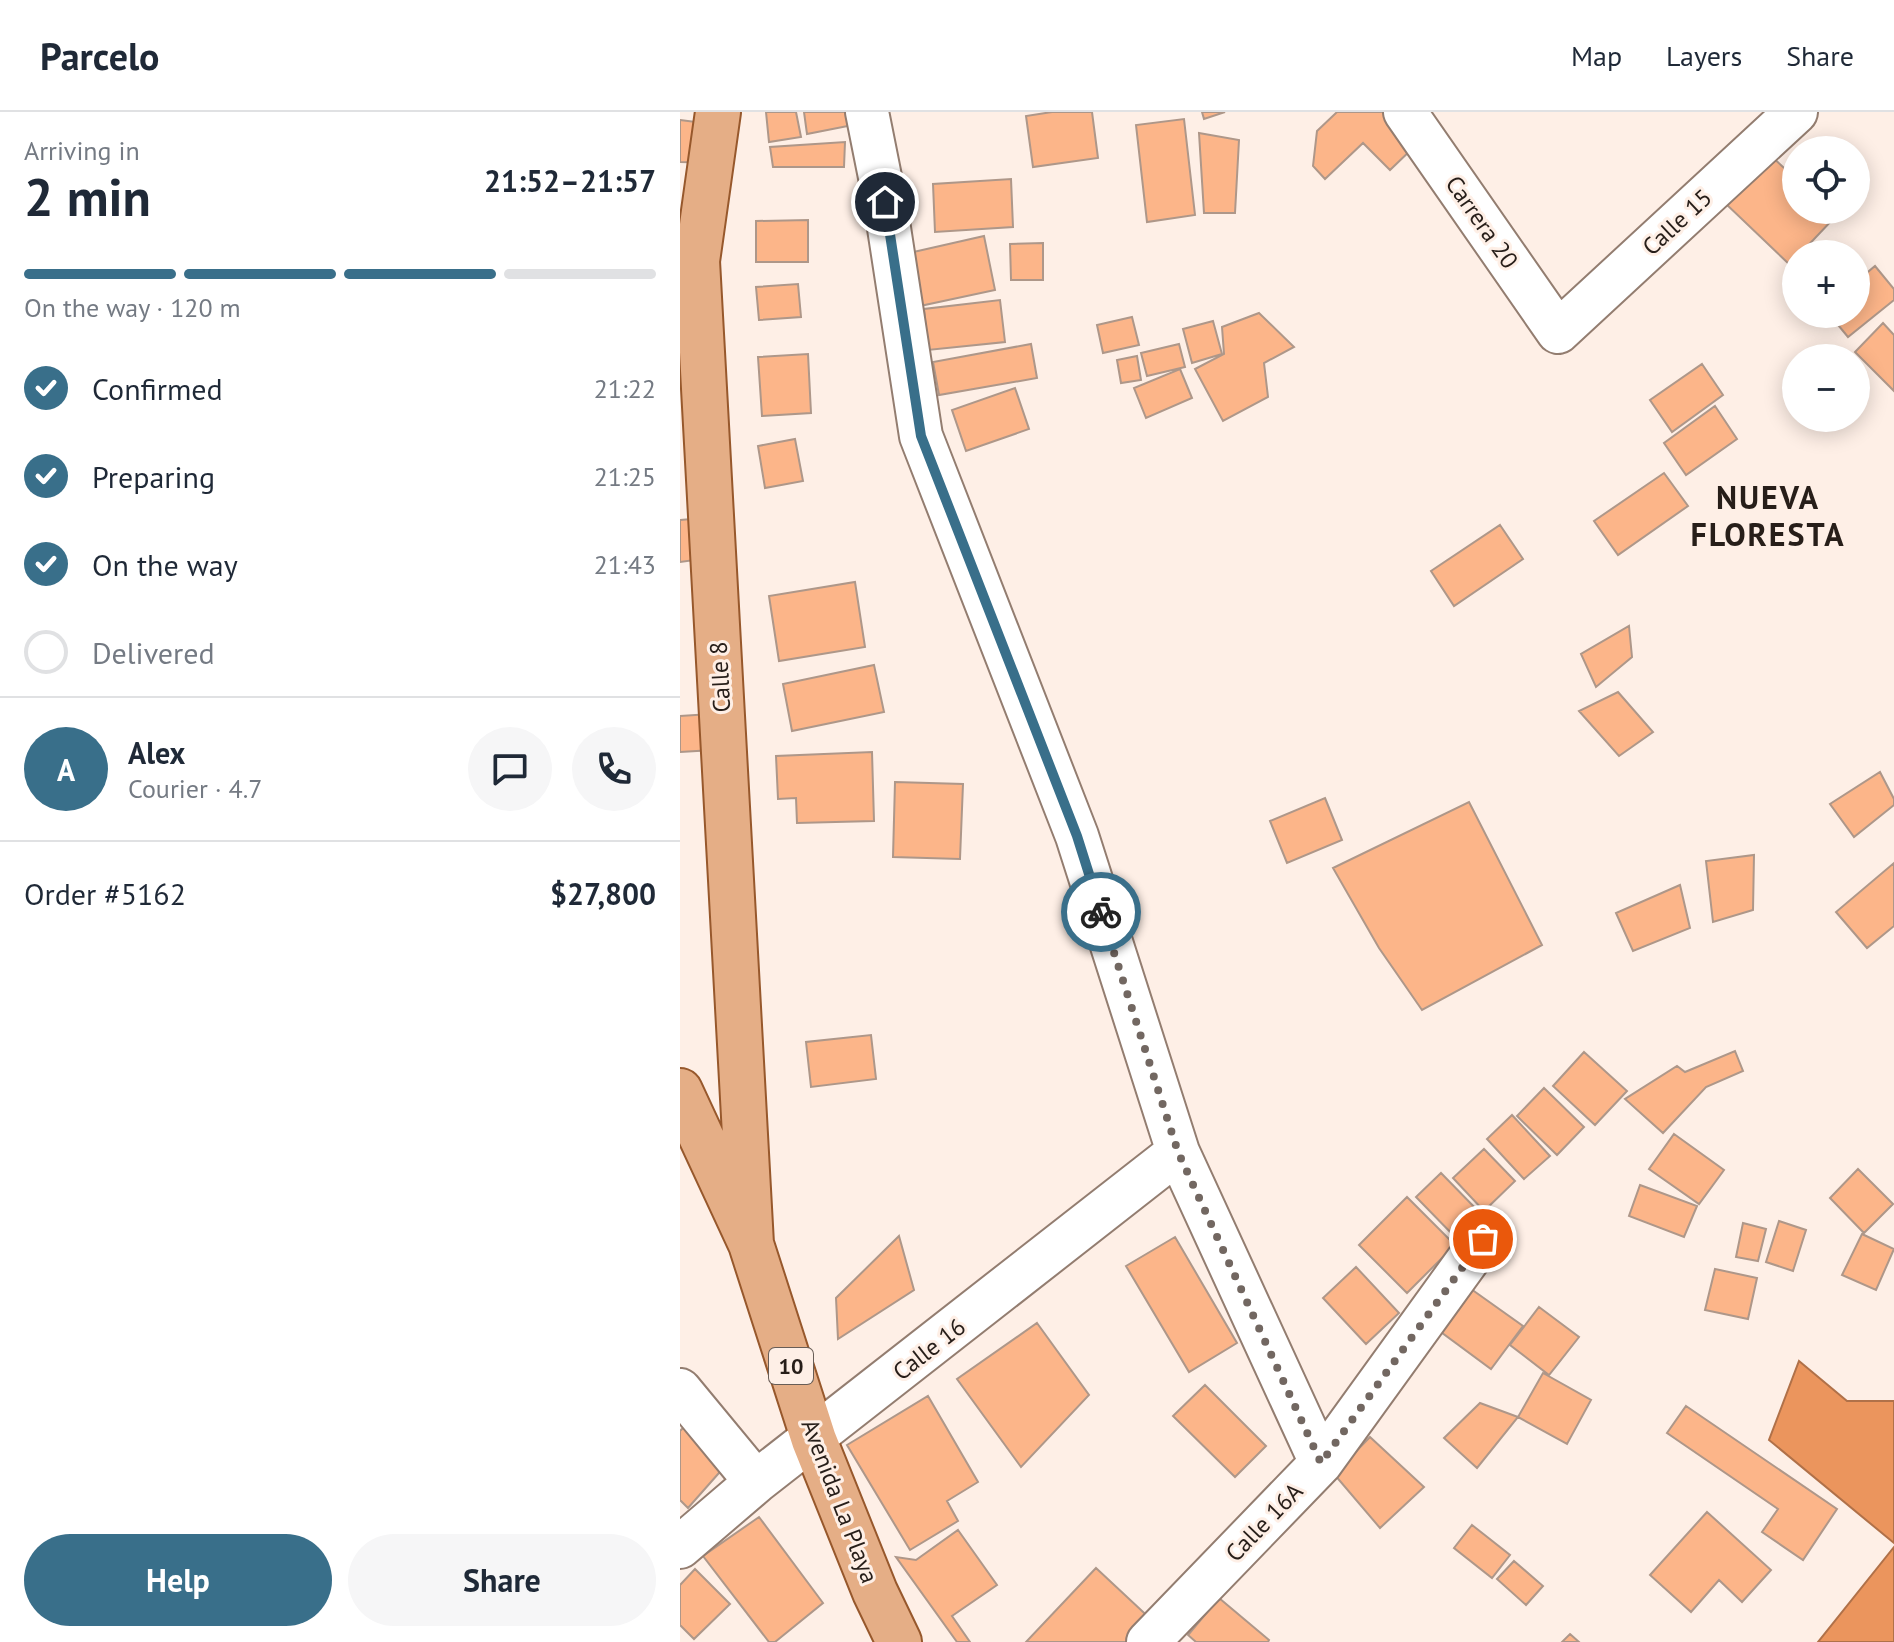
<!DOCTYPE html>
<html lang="en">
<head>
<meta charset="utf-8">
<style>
	:root { --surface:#fff; --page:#f6f6f7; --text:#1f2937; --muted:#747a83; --line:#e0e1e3; --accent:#396f8a }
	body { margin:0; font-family:"PT Sans",sans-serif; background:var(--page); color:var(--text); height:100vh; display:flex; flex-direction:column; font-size:30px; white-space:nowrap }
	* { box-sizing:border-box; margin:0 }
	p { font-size:26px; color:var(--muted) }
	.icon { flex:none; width:44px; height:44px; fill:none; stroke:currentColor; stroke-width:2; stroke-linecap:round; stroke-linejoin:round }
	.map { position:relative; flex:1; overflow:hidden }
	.sheet { display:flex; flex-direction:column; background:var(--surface); width:680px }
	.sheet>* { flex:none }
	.tools { position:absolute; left:1102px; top:24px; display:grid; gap:16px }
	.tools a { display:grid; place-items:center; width:88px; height:88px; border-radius:50%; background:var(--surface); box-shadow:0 4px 20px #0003; font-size:40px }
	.pin { position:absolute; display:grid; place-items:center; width:68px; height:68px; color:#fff; margin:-34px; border:4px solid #fff; border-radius:50%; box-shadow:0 2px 8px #0007 }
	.courier { position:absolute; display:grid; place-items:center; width:80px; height:80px; margin:-40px; border:6px solid #396f8a; border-radius:50%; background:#fff; color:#222; box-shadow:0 2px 10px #0007 }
	.headline em { font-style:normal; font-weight:700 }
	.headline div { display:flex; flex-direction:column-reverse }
	.headline { display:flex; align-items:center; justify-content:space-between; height:136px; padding:0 24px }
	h1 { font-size:52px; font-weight:700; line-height:60px }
	.bar { display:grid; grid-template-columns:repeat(4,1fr); gap:12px 8px; align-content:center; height:96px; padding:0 24px }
	.bar i { height:10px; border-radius:6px; background:var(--line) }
	.bar .on { background:var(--accent) }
	.bar p { grid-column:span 4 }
	.line { display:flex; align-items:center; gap:20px; padding:0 24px; border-top:2px solid var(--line) }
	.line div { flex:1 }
	.round { display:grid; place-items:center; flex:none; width:84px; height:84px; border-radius:42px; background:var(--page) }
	ol { padding:0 24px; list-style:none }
	li { display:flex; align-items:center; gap:24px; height:88px }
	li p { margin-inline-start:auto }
	li .icon { padding:8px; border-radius:50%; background:var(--accent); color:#fff; stroke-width:4 }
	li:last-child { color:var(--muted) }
	li i { width:44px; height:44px; border:4px solid var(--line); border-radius:50% }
	.action { display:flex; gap:16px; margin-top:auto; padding:16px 24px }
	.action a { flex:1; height:92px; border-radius:48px; background:var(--accent); color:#fff; font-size:32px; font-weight:700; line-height:92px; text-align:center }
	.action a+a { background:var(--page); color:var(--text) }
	header { display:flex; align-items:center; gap:48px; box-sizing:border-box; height:112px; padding:0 40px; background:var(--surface); border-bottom:2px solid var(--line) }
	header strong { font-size:38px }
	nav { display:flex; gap:44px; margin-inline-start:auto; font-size:28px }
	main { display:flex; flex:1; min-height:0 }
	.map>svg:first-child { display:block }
	.water { fill:#eb955d; stroke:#b07149; stroke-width:2 }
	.building { fill:#fcb589; stroke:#ae9789; stroke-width:2 }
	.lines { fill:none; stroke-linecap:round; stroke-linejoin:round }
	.minor-casing { stroke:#937d70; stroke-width:46 }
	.major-casing { stroke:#97582c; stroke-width:48 }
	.minor { stroke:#fff; stroke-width:42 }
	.major { stroke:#e5ae86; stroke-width:44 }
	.done { stroke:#726761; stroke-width:8; stroke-dasharray:0 14.4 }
	.route { stroke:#396f8a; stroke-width:10 }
	.labels { text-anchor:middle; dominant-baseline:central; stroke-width:6; stroke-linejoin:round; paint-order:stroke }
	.shield { fill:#feefe6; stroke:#685d56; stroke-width:2 }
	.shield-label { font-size:22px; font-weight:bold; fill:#271e19 }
	.street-label { font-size:24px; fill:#271e19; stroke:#feefe6 }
	.district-label { font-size:32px; font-weight:bold; letter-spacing:2px; fill:#271e19; stroke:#feefe6 }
</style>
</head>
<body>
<header>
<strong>Parcelo</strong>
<nav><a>Map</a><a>Layers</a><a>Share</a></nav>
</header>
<main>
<section class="sheet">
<div class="headline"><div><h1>2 min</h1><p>Arriving in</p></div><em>21:52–21:57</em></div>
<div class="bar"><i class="on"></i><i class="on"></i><i class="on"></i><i></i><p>On the way · 120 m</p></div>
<ol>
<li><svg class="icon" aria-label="check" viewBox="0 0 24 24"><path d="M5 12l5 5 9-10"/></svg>Confirmed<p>21:22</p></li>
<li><svg class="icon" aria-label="check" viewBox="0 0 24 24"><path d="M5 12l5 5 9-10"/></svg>Preparing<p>21:25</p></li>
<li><svg class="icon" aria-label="check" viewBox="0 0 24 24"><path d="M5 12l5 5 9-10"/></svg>On the way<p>21:43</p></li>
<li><i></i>Delivered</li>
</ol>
<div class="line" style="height:144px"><b class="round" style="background:var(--accent);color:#fff">A</b><div><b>Alex</b><p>Courier · 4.7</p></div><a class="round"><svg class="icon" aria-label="chat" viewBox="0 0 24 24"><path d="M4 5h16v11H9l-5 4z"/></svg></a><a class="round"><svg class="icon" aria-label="phone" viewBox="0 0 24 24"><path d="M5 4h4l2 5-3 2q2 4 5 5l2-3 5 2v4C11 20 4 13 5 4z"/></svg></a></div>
<div class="line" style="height:104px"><div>Order #5162</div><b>$27,800</b></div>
<div class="action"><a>Help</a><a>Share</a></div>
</section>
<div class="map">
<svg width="1214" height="1530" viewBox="0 0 1214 1530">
	<rect width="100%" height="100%" fill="#feefe6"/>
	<path class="water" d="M1119,1249L1167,1289H1214V1431L1089,1328Z
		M1214,1435V1530H1138Z"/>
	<path class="building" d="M86,0H116L121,25L89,30Z
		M124,0H175L178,12L127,22Z
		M372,0H412L418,46L353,55L346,4Z
		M522,0H545L524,7Z
		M657,0H722L735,34L710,58L683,31L645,67L633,54L637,19Z
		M504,7L515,103L467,110L456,13Z
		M0,8L40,13L37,51L0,50Z
		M519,21L559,28L555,101H524Z
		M165,30L164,55H93L90,35Z
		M1090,43L1116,67V98H1148L1155,105L1120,142H1116V146L1110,153L1045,91Z
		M331,67L333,115L255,120L253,72Z
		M128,108V150H76V109Z
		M304,124L315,178L240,194L229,141Z
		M363,131V168H331L330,132Z
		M1195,154L1214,177V188L1168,225L1149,202H1176V170Z
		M118,172L121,205L79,208L76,175Z
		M320,188L325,230L248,238L244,197Z
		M579,201L614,235L584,251L588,285L543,309L515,257L544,242L542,215Z
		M452,205L459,233L423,241L417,213Z
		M533,209L542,242L512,251L503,217Z
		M1203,211L1214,223V279L1175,240Z
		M351,232L357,266L259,283L253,250Z
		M499,232L505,255L467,264L461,241Z
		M128,242L131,301L82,304L78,245Z
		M457,244L461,268L441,271L437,248Z
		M1022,252L1043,283L992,320L970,288Z
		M500,257L512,286L466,306L454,276Z
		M335,276L349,317L286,339L272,298Z
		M1035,294L1057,327L1006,363L984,331Z
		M115,327L123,369L85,376L78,334Z
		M984,361L1008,394L938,443L914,409Z
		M11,407L15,448L0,450V408Z
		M820,413L843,447L774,494L751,459Z
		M175,470L185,535L99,549L89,484Z
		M949,514L952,545L916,575L901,542Z
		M194,553L204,600L112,619L103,572Z
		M938,580L973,620L939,644L899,599Z
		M30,602L33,638L0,640V604Z
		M192,640L194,709L117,711L116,686L98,687L96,644Z
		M1200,660L1214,687V693L1174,725L1150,692Z
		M215,670L283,672L280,747L213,745Z
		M645,686L662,728L607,751L590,709Z
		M789,690L862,833L742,898L699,836L653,756Z
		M1074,743L1073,798L1033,810L1026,749Z
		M1214,751V814L1187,836L1156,800Z
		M1000,773L1010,816L953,839L936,801Z
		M191,923L196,967L131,975L126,930Z
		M1055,939L1063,959L1026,975L983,1021L945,987L997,954L1005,960Z
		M904,940L947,979L915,1013L873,974Z
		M864,976L904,1015L877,1043L837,1004Z
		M832,1003L870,1044L844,1067L807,1027Z
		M994,1022L1044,1058L1019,1092L969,1057Z
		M804,1037L835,1069L804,1099L773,1066Z
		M1178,1057L1213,1092L1184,1121L1150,1086Z
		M761,1061L804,1105L779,1129L736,1085Z
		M960,1073L1017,1094L1004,1125L949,1104Z
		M727,1085L775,1133L727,1181L679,1133Z
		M1099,1109L1126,1118L1113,1159L1086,1150Z
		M1063,1111L1086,1117L1078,1149L1056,1145Z
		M1182,1122L1214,1137L1196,1178L1162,1163Z
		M219,1124L234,1178L158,1227L156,1186Z
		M495,1125L557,1231L509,1260L446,1154Z
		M676,1155L719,1201L686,1232L643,1186Z
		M1035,1157L1077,1166L1068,1207L1025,1198Z
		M777,1167L843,1214L811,1257L746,1209Z
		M859,1195L899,1225L869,1263L830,1233Z
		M357,1211L409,1283L341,1355L277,1267Z
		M863,1261L911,1288L887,1332L838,1305Z
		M525,1273L586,1334L555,1365L493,1304Z
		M248,1284L298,1370L267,1389L278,1409L230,1438L167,1333Z
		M800,1291L838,1305L797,1356L764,1326Z
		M1006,1294L1157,1397L1123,1448L1082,1420L1098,1397L987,1321Z
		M4,1315L46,1353L8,1396L0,1388V1319Z
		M690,1325L744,1375L700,1416L654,1362Z
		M1027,1400L1091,1458L1062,1490L1039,1468L1011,1500L970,1463Z
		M79,1405L143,1491L95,1530H89L23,1444Z
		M792,1413L830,1443L812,1466L774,1436Z
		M278,1418L317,1473L272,1504L290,1530H277L216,1445L236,1448Z
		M834,1449L863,1474L846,1493L817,1467Z
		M416,1456L476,1512L459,1530H346Z
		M15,1457L50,1492L14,1527L0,1513V1473Z
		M539,1486L589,1528L588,1530H516L508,1523Z
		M890,1522L899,1530H882Z"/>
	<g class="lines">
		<g class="minor-casing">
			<path id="minor" d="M187,0L205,90L241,324L397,724L498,1040L641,1351
				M725,0L878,220L1116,0
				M0,1278L76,1370
				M0,1435L76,1370L498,1040
				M468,1530L641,1351L803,1127"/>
		</g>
		<g class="major-casing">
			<path id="major" d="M38,0L17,149L71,1132
				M0,979L71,1132L134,1328L195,1480L219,1530"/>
		</g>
		<use href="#minor" class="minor"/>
		<use href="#major" class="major"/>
	</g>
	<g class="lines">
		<path class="done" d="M421,800L498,1040L641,1351L803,1127"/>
		<path class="route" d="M205,90L241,324L397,724L421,800"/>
	</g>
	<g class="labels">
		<rect class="shield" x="89" y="1236" width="44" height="36" rx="6"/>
		<g class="shield-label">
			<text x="111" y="1254">10</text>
		</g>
		<g class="street-label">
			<text transform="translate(802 110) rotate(55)">Carrera 20</text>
			<text transform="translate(997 110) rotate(-43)">Calle 15</text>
			<text transform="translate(40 565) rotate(-93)">Calle 8</text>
			<text transform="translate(249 1237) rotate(-38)">Calle 16</text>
			<text transform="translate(160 1389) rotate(69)">Avenida La Playa</text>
			<text transform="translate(584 1410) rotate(-46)">Calle 16A</text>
		</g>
		<g class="district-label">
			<text x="1088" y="385">NUEVA<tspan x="1088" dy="37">FLORESTA</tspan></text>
		</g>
	</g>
</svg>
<div class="tools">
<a><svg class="icon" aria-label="locate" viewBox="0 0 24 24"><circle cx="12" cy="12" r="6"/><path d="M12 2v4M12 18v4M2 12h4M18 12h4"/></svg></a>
<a>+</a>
<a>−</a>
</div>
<div class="pin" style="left:803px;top:1127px;background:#ea580c"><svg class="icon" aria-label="bag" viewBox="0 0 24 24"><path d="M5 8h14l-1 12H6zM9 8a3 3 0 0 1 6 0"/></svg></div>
<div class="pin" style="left:205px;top:90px;background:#1f2937"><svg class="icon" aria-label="home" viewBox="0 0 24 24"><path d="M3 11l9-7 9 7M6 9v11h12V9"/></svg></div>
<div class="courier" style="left:421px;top:800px"><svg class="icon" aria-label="bike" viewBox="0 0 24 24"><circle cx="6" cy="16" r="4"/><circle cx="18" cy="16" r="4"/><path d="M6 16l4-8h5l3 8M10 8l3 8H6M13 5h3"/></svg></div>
</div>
</main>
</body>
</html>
